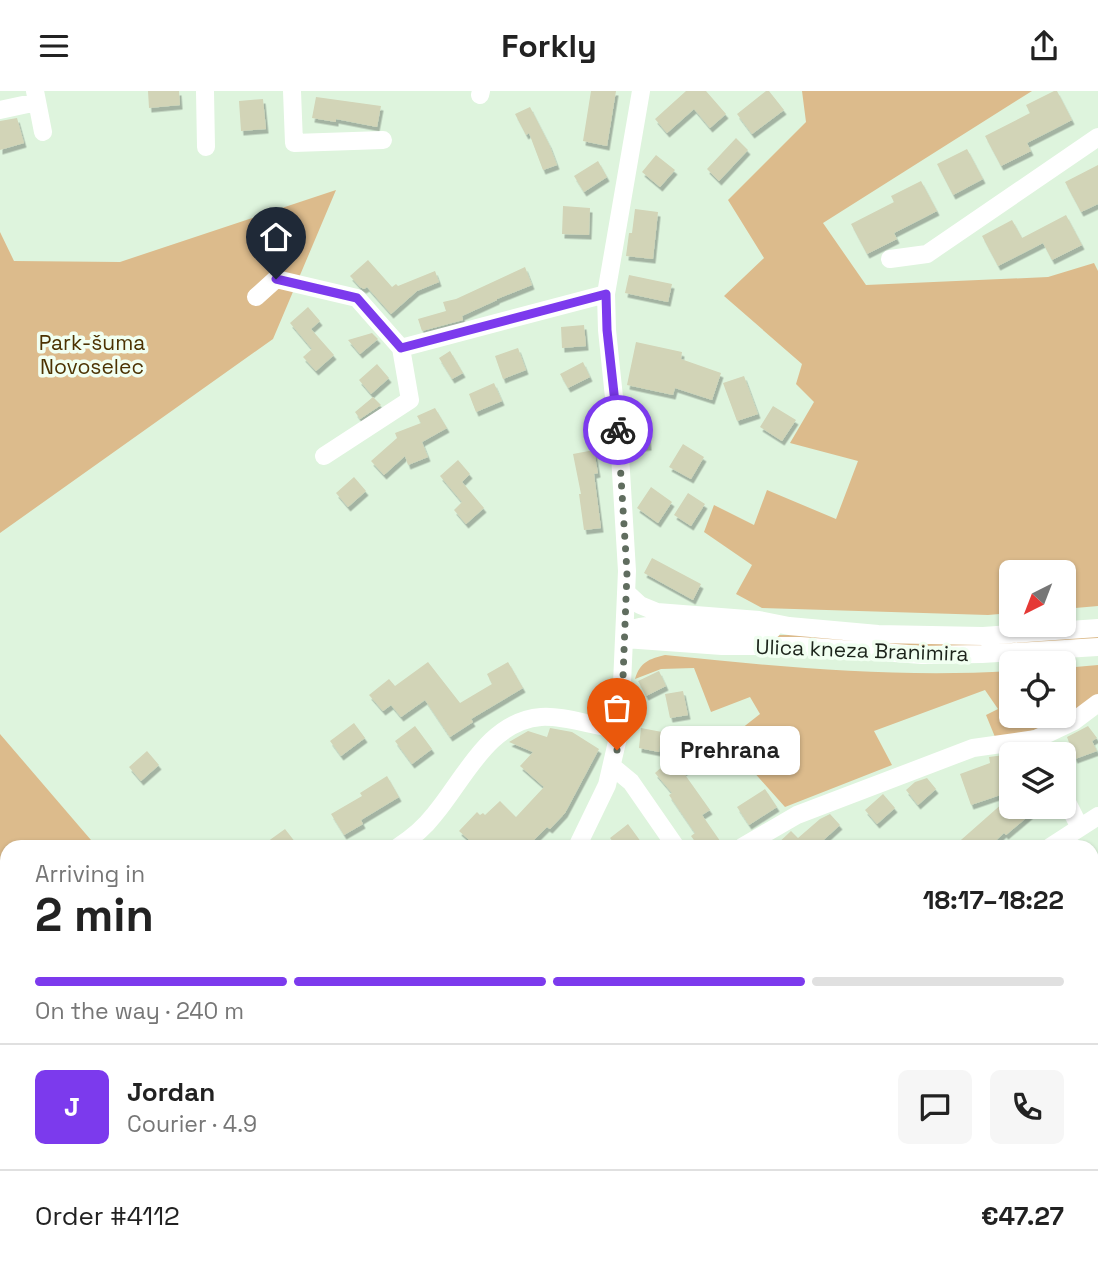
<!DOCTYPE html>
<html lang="en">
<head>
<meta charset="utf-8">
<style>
	:root { --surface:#fff; --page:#f6f6f6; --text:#222; --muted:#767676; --line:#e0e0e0; --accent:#7c3aed }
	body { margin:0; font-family:"Space Grotesk",sans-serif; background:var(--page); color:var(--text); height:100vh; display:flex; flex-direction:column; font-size:26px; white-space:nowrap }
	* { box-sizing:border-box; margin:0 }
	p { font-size:23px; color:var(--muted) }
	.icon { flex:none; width:38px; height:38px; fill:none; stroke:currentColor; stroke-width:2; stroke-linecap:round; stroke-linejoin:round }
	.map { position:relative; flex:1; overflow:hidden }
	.details { position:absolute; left:0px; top:749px; width:1099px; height:434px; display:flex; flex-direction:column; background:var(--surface); border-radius:21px 21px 0 0; box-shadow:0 2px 5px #0004 }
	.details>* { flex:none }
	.needle { width:46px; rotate:222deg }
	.controls { position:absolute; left:999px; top:469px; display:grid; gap:14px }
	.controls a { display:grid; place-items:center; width:77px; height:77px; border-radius:10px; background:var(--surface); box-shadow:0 2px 5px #0004; font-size:35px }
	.pin { position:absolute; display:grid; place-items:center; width:60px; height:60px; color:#fff; margin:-72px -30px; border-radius:50% 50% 50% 0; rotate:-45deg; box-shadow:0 0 7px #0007 }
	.pin .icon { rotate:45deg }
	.courier { position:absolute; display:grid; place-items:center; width:70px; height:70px; margin:-35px; border:5px solid #7c3aed; border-radius:50%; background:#fff; color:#222; box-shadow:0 2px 9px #0007 }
	.bubble { position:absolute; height:49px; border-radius:10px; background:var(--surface); box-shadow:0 2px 5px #0004; font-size:23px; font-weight:700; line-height:49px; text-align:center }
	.headline em { font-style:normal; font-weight:700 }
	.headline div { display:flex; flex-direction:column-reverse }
	.headline { display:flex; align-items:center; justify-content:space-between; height:119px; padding:0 35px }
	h1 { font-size:46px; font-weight:700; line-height:52px }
	.bar { display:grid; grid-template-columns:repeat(4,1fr); gap:10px 7px; align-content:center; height:84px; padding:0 35px }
	.bar i { height:9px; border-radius:5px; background:var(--line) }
	.bar .current { background:var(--accent) }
	.bar p { grid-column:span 4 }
	.line { display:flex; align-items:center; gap:18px; padding:0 35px; border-top:2px solid var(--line) }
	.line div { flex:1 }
	.round { display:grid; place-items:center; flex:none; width:74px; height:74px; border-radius:10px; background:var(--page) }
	header { display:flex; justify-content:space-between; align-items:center; height:91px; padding:0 35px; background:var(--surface); font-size:32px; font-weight:700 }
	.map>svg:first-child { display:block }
	.green { fill:#dcbb8c }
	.building { fill:#d2d4b7; filter:url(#shadow) }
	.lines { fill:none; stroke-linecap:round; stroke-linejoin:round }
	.minor { stroke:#fff; stroke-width:18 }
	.done { stroke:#606d5f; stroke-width:7; stroke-dasharray:0 12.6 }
	.route { stroke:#7c3aed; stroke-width:9 }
	.labels { text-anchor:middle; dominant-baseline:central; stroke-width:7; stroke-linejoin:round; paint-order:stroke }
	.park-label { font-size:21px; fill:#4c3202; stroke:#f1fff1 }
	.street-label { font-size:21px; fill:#1c241b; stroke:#f1fff1 }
</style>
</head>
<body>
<header><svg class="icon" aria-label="menu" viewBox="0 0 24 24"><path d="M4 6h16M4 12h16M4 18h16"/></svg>Forkly<svg class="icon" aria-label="share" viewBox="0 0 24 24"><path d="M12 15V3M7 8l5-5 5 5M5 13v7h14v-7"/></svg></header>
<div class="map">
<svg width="1098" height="1183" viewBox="0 0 1098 1183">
	<defs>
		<filter id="shadow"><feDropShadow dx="2.5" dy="4.5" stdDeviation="0" flood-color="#0004"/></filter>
	</defs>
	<rect width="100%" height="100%" fill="#def4dd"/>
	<path class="green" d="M802,0H1032L823,132L866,194L1048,186L1094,172L1098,180V515L1064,518V481H1012L1011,522L988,524L762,517L736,503L752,474L704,441L714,414L754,434L767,399L836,428L858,370L790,352L814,311L796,293L802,273L724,205L764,167L728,109L806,31Z
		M336,99L273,248L0,442V141L14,170L120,171Z
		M670,544H1098V548L1018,555L924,557Z
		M665,564C780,576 896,587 1011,580L1012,625H1064V577L1098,574V605L1061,631L1024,642L995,646L986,624L998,618L985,599L874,640L892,674L785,716L751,678L732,645L760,623L750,606L711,621L694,577L661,578L635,588C640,571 649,568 665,564Z
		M0,643L97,756H7V951L0,946Z
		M1098,1051V1183H991L988,1176H1092V1056Z
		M7,1072V1176H131L126,1183H0V1073Z"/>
	<path class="building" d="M148,0H179L180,14L149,17Z
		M591,0H616L607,55L583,50Z
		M686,0H706L726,23L710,37L694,18L667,42L655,28Z
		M766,0H769L784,19L752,43L737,23Z
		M1054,0H1057L1072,29L1027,52L1031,60L1001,75L985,45L1030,22L1026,14Z
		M316,6L381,15L377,36L336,28V31L312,27Z
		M263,8L266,38L241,40L239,10Z
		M530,16L549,53L557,74L543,79L529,42L526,44L515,23Z
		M17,27L24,52L0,59V30Z
		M736,47L748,59L719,90L707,78Z
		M967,58L983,88L953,104L937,73Z
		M656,64L675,79L660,96L642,81Z
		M598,70L607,86L584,101L574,85Z
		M1098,74V113L1081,121L1065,91Z
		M921,90L937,120L894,142L897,148L867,163L851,133L894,111L891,105Z
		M563,115L590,117L589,144L562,143Z
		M635,118L658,121L653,168L626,165L629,142H632Z
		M1066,124L1082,154L1052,169L1043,152L998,175L982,145L1012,129L1022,147Z
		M368,169L392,196L396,193L398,195L435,180L439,191L417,200L391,223L367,196L364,198L360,196L350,185Z
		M525,176L532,194L497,208V209L462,225L463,229L422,240L418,228L446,220L443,211L456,208Z
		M629,184L672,193L668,211L625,202Z
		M308,216L320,230L311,238L334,264L316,280L303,266L312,258L290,232Z
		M584,234L586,255L562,257L561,236Z
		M372,242L378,248L360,263L348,249Z
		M636,251L682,261L681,268L721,282L712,309L675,297L673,304L627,294Z
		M518,257L526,279L503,288L495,265Z
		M450,260L463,282L452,288L439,267Z
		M583,271L590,286L568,297L560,283Z
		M377,273L389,287L371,303L359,289Z
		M744,285L758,323L737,330L723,292Z
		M494,292L502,310L476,321L469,303Z
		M373,306L381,314L360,328L355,321Z
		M773,315L796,329L782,350L760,336Z
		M435,317L447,337L422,351L428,366L408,374L405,365L384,384L371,370L397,347L395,342L421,332L417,325Z
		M647,335L649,355L632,357L629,337Z
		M683,353L704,366L691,388L669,376Z
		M594,359L598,382L594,383L601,437L584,439L579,403H581L573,363Z
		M458,369L470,383L462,391L484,417L466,433L454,419L462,411L440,385Z
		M354,386L366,400L348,416L336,402Z
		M651,396L672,411L658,432L637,417Z
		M688,402L705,413L691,435L674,424Z
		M652,467L701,493L693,509L644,482Z
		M428,571L460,612L492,593L487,583L508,571L523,597L471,628L473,631L450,646L425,609L401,626L391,614L383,620L369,604L389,588L395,595Z
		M659,580L666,595L646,605L638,590Z
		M683,600L688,624L670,627L665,603Z
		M354,632L365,647L341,665L330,650Z
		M415,635L432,658L412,673L395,650Z
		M1088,635L1097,647L1092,650L1097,660L1075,668L1067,646Z
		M550,637L572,641L599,658L565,722L550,738L547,736L527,756H477L459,740L477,721L480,724L483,722L485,724L500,710L516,726L544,696L520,675L533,661L509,651L528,640L547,646Z
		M641,637L662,641L659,661L639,657Z
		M147,660L159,674L141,690L129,676Z
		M695,660L701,669L683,681L710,719L702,724L720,750L712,756H699L691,745L695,742L669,704L672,702L655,682L673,666L678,672Z
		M1012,663V700L971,714L960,683L990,672L989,666Z
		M387,685L399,706L361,729L363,733L344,744L331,723L362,705L360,702Z
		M927,687L936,698L918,714L906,699L915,691Z
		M765,698L777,716L749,734L737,716Z
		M883,703L895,717L877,733L865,719Z
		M1012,704V716H1039L1006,744L1004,742L989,756H953Z
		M830,723L840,734L816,756H774L791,740L798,747L820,728Z
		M628,733L641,751L634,756H617L610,747Z
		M285,738L299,756H260Z"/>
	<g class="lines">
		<path class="minor" d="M35,0L43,41
			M205,0L206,56
			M292,0L294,52L383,49
			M480,4L481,0
			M0,19L37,11
			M890,168L927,163L1098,46
			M256,206L276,188L357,207L401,257L606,203
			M324,365L410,309L401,257
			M626,501L640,514L657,521L759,529L789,535L878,543L983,545L1098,537
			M625,541C657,524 731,544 772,539
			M625,548L722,555H800L922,564L982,563L1098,556
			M613,676L631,691L676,756
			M1064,705L1079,735
			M398,756C412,747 424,737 434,724C464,689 488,630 541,626C563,624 595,636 620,638
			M577,756L607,694L620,638L627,480L620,364L607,239L606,203L641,0
			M742,756L797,724L973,657L1036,648L1074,630L1098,612
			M1050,756L1098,725
			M1092,915H1093
			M1092,1027L1098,1021
			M0,1066H7
			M391,1176L392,1183
			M579,1176L584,1183
			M739,1176L743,1183
			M977,1176L980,1183
			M352,1183L355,1176
			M478,1183L487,1176
			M810,1183L822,1176"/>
	</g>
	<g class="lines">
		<path class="done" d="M617,659L622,613L627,481L618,339"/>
		<path class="route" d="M276,188L357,207L401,257L606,203L607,239L618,339"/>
	</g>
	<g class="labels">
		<g class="park-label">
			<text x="92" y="251">Park-šuma<tspan x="92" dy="24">Novoselec</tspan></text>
		</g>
		<g class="street-label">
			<text transform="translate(862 559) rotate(2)">Ulica kneza Branimira</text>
		</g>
	</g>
</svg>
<div class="controls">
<a><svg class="needle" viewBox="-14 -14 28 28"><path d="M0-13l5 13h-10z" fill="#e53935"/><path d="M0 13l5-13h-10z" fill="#767676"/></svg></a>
<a><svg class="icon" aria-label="locate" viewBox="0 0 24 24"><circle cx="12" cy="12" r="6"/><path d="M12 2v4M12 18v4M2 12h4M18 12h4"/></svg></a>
<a><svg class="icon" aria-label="layers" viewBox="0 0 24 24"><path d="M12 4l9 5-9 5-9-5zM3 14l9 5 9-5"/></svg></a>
</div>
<div class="pin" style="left:617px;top:659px;background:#ea580c"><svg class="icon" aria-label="bag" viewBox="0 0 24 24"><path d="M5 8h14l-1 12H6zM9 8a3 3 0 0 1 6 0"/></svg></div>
<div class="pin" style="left:276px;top:188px;background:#1f2937"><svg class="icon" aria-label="home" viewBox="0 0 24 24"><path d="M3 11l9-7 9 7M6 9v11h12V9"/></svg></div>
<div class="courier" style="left:618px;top:339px"><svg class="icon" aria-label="bike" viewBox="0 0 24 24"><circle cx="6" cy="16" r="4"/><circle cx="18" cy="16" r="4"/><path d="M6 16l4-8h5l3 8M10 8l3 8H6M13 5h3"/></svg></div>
<div class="bubble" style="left:660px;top:635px;width:140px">Prehrana</div>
<section class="details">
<div class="headline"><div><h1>2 min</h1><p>Arriving in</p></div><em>18:17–18:22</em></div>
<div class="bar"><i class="current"></i><i class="current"></i><i class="current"></i><i></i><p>On the way · 240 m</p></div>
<div class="line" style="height:126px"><b class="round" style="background:var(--accent);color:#fff">J</b><div><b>Jordan</b><p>Courier · 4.9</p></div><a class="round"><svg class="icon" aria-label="chat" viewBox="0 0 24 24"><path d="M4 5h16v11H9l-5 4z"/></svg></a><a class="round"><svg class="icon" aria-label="phone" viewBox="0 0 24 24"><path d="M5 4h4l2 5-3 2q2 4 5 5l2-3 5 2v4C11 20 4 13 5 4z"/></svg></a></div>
<div class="line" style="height:91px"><div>Order #4112</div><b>€47.27</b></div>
</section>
</div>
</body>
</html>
